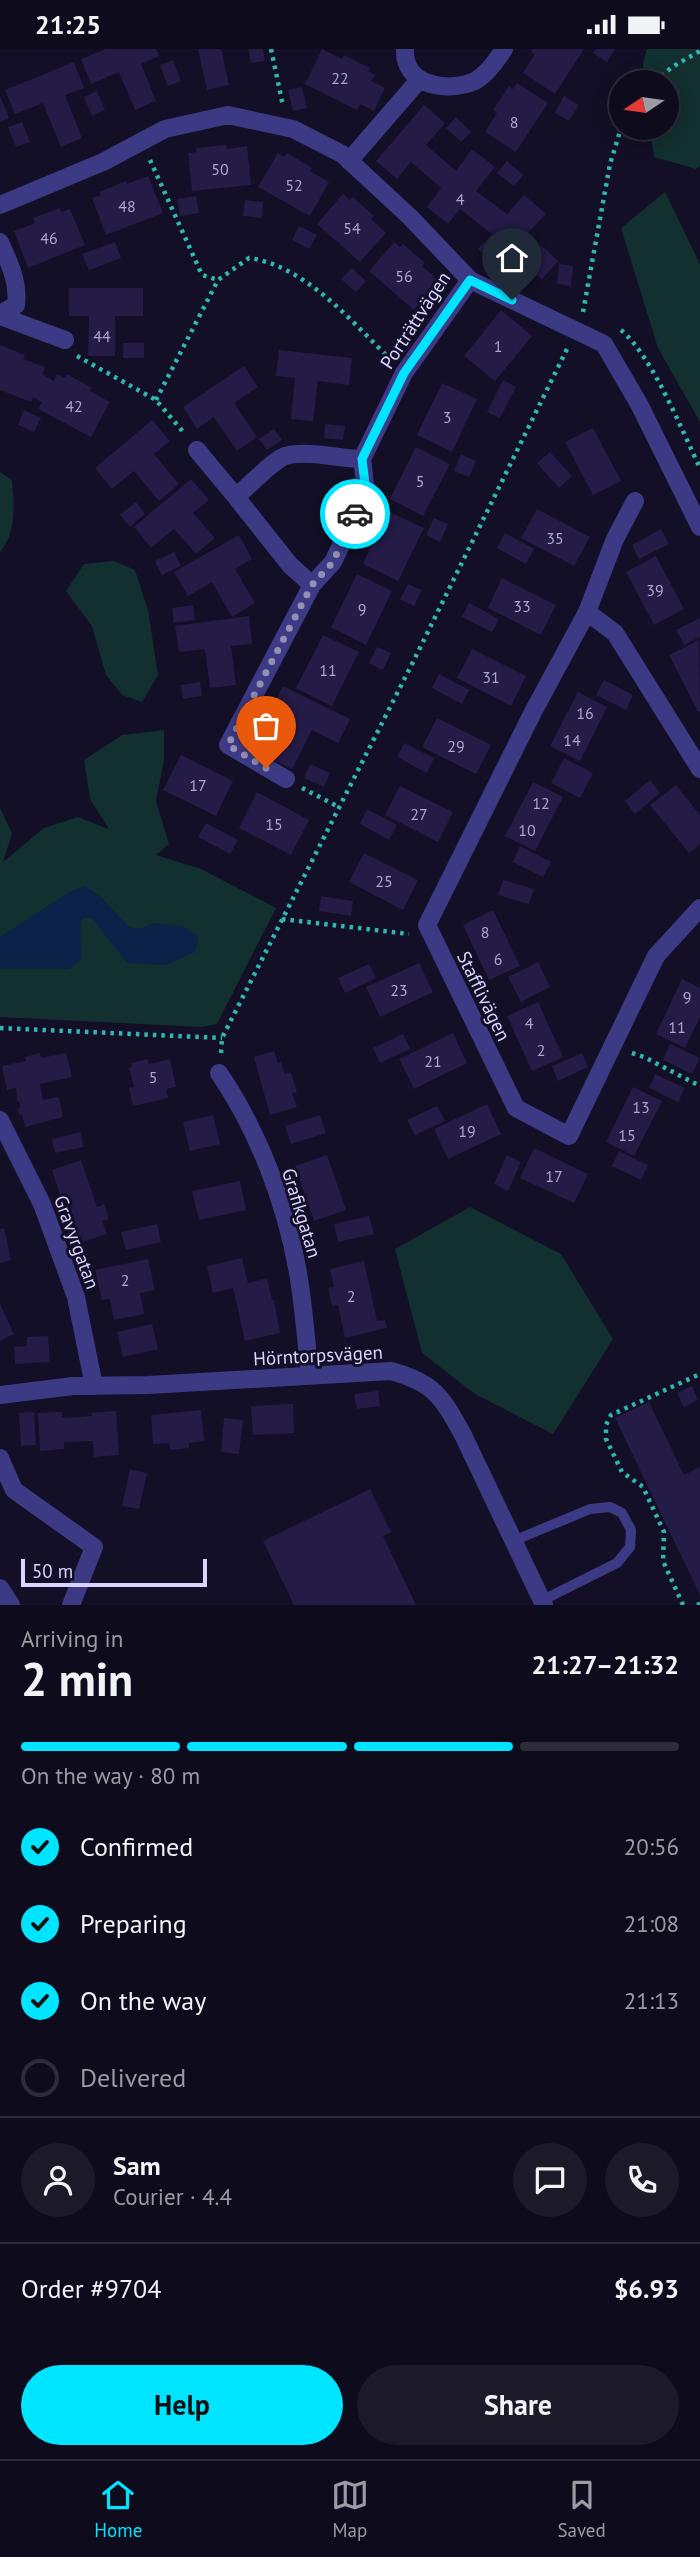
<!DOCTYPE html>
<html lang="en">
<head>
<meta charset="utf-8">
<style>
	:root { --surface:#0e0b1c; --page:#1c1929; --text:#f1f3f6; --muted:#9b9ba3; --line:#2e2b3b; --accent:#00e5ff }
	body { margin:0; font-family:"PT Sans",sans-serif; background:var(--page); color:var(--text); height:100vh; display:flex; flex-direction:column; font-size:26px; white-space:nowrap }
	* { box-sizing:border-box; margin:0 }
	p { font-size:23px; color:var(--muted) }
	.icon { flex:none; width:38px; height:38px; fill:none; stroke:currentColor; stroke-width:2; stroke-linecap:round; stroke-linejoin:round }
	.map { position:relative; height:1556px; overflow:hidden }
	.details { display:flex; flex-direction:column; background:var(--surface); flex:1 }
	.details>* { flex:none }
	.needle { width:46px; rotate:257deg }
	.fabs { position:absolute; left:609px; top:21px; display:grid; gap:14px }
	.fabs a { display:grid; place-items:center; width:70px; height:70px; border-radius:50%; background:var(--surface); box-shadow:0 4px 18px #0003,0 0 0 2px var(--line); font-size:35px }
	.scale { position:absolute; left:21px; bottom:18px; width:186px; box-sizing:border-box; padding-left:7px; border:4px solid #d9d4ff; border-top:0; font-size:19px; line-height:24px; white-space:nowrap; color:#d9d4ff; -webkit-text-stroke:5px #130f26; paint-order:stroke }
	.pin { position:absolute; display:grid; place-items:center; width:60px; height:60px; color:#fff; margin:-72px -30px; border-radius:50% 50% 50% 0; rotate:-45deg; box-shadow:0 0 7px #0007 }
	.pin .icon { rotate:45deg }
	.courier { position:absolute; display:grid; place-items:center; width:70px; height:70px; margin:-35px; border:5px solid #00e5ff; border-radius:50%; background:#fff; color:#222; box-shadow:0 2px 9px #0007 }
	.overview em { font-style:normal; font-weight:600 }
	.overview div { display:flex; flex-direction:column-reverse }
	.overview { display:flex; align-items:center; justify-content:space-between; height:119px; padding:0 21px }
	h1 { font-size:46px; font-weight:600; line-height:52px }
	.bar { display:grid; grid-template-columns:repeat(4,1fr); gap:10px 7px; align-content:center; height:84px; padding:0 21px }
	.bar i { height:9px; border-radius:5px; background:var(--line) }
	.bar .active { background:var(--accent) }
	.bar p { grid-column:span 4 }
	.line { display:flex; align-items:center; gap:18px; padding:0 21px; border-top:2px solid var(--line) }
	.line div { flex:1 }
	.round { display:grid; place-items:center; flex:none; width:74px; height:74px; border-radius:37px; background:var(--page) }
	ol { padding:0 21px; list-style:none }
	li { display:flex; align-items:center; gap:21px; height:77px }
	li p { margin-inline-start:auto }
	li .icon { padding:7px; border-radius:50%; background:var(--accent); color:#111; stroke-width:4 }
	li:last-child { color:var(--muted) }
	li i { width:38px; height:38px; border:4px solid var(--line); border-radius:50% }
	.cta { display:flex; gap:14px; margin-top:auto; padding:14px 21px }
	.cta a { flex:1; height:80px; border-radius:42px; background:var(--accent); color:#111; font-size:28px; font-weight:600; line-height:80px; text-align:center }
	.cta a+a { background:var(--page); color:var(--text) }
	.status { display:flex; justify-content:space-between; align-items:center; height:49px; padding:0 35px; background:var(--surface); direction:ltr }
	.status svg { height:19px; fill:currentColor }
	.menu { display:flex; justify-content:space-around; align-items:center; height:98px; border-top:2px solid var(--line); background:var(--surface); font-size:19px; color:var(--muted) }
	.menu a { display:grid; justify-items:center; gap:4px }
	.menu .active { color:var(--accent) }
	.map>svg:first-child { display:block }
	.green { fill:#12302f }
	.water { fill:#0c2248 }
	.building { fill:#241b47 }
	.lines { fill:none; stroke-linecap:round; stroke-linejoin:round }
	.path { stroke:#2fb8b0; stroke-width:4.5; stroke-dasharray:3.5 5; stroke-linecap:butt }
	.service { stroke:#3d3a85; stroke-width:10 }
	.minor { stroke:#3d3a85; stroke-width:18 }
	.done { stroke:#948fb3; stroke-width:7; stroke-dasharray:0 12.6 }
	.route { stroke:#00e5ff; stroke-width:9 }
	.labels { text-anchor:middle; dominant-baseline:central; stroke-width:6; stroke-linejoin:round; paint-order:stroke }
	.number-label { font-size:16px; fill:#aca6d1 }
	.street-label { font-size:19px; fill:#d9d4ff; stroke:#130f26 }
</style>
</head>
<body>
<div class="status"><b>21:25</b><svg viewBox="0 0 49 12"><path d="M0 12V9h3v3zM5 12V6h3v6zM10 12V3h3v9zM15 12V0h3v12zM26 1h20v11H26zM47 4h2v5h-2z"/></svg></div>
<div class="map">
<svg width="700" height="1556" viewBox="0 0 700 1556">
	<rect width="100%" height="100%" fill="#130f26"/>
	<path class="green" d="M647,0H700V117L696,120L654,108L650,79H667V33H645L643,15Z
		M665,143L700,215V373L658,299L621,179Z
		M0,423L12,431C14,455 17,483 0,503Z
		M114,512L135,521L148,561L158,626L142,653L122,646L106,626L92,577L66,542L84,515Z
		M164,681V711L156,752L169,795L156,806L201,820L276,859L217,975L202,978L0,968V759L12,784L3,813L44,779L78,768L109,780L90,750L84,711L122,686Z
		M470,1158L561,1205L613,1290L553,1385L475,1345L422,1304L395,1200Z"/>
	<path class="water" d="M85,837L101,848L129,878L138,880L155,874L184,878L199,888L195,903L166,916L127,914L92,869H82C78,883 83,896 81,911L69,920H0V888L69,843Z"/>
	<path class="building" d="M106,0H156L159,7L141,15L156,52L135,61L119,23L91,35L81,10Z
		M198,0H221L229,36L207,41Z
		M248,0H263L265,12L251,14Z
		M322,0L342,10L344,6L370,19L368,22L375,26L371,32L385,39L374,62L360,55L357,61L305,35Z
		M533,0H584L555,45L523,24L535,5L531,3Z
		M596,0H615L607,13L593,4Z
		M173,11L181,32L168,37L160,16Z
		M74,13L84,39L65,46L82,89L61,98L43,54L15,65L5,41Z
		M517,34L548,54L516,103L485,83L497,64L493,61L509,37L513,40Z
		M302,38L307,59L293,62L288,41Z
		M97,42L105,61L92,67L84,48Z
		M0,47L9,69L0,73Z
		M564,47L579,56L569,72L555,64Z
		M424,56L445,74L426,96L456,122L472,100L495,118L476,142L507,165L524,146L546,165L528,184L558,212L542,230L513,205L499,219L478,200L492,185L460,160L448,175L427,158L441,139L411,113L397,130L376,112Z
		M456,68L471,83L461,93L446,79Z
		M22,73L30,93L16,98L8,78Z
		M226,96L227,100L247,97L251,136L192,142L188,104L197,103L196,99Z
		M278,104L284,108L287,104L312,119L310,122L329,133L310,167L258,138Z
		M507,112L523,126L514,137L497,124Z
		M148,127L163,164L106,186L92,149L101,146L99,143L126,132L127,135Z
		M343,145L350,151L353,148L374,167L371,170L386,184L360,213L317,175Z
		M196,147L199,164L180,167L177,150Z
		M245,151L263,153L262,169L243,167Z
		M60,159L62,163L70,160L85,196L28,219L14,182L35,174L33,169Z
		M299,177L317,186L309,200L292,191Z
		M115,193L121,209L89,221L82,205Z
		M394,193L400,198L403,195L425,214L422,217L439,232L414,261L369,222Z
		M559,215L573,217L571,237L557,235Z
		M352,219L366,232L356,243L341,230Z
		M69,239H143V267H115V307H88L89,267H69Z
		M501,261L532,287L495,332L464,307Z
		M123,294H144V309H123Z
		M0,296L25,306L23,310L45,318L42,325L54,332L57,325L65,329L67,325L92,339L90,342L110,353L91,388L38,360L42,353L33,348L31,353L0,341Z
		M279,301L352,309L349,336L318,332L313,372L291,370L295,329L276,327Z
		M244,317L258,338L234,354L257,388L237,402L214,368L197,380L183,358Z
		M503,331L516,338L500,369L487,363Z
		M442,334L477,350L452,403L417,386Z
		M24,361L41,369L34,383L18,376Z
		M152,371L170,392L154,405L179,435L159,452L134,422L112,440L95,419Z
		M325,375L345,377L343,391L324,389Z
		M593,379L621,432L593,446L565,393Z
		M274,380L282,391L267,401L259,390Z
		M416,398L450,415L423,467L390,450Z
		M550,403L572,427L559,439L537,414Z
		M461,405L476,412L469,428L454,422Z
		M191,430L209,451L193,464L215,489L196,505L174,480L151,499L134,478Z
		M136,453L145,465L130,478L120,466Z
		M537,460L590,488L574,517L521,489Z
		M387,462L424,479L398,532L363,515Z
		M434,469L448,475L440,493L426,486Z
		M661,480L669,495L639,510L632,496Z
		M505,484L534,500L526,515L497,499Z
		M239,486L252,510L235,520L255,554L232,568L212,533L188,547L174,523Z
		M174,503L181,517L162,526L155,512Z
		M656,507L684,560L654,576L626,523Z
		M357,525L392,542L366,596L331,578Z
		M502,529L556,556L541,586L488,559Z
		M408,535L422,541L414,557L400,550Z
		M469,554L499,570L492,583L462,568Z
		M193,556L195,571L174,574L172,559Z
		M249,567L252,595L231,597L236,636L210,639L205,600L179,603L175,577Z
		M700,569V588L684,596L676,581Z
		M323,586L359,603L332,657L296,639Z
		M699,591L700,662L698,663L669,606Z
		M377,598L391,604L383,621L369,614Z
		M472,600L526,627L511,657L457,629Z
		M439,625L469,641L462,655L432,639Z
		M604,631L633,646L626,661L596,646Z
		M200,633L202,647L183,650L181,636Z
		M283,637L350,670L338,694L312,681L292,720L270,709L288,672L270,663Z
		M578,643L607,658L580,712L550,697Z
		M437,669L491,696L476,725L422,698Z
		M404,694L434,709L427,724L397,708Z
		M181,706L233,732L216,767L163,741Z
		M564,709L593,724L580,749L551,734Z
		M310,715L330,724L324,738L304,729Z
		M650,731L660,744L635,765L625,752Z
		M533,733L563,748L535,802L505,787Z
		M676,736L700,766V795L689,804L650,756Z
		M400,737L453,763L438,793L385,766Z
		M257,743L309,771L291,806L239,779Z
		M367,760L397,776L389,791L360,775Z
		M206,774L238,791L230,805L198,788Z
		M520,797L551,813L543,828L513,813Z
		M364,804L418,831L403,861L349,833Z
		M503,831L534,840L529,855L498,846Z
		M321,847L353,852L351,867L319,862Z
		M493,861L520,917L489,931L463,876Z
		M538,913L550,938L521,953L508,928Z
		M419,914L433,943L380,968L366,938Z
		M369,915L376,929L345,944L338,929Z
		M682,930L700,939V968L685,999L656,985Z
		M538,953L563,1008L532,1022L507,967Z
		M453,984L467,1014L414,1040L399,1010Z
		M403,985L410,1000L380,1014L373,999Z
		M670,995L700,1009L692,1025L663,1011Z
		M274,1002L278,1014L281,1013L285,1025L291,1023L297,1043L292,1044L297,1058L270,1066L254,1008Z
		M40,1004L41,1009L66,1004L72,1028L40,1035L43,1051L59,1048L63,1068L25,1078L22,1065L19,1066L18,1059L20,1058L19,1052H17L16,1039L7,1041L2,1017L26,1012L25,1008Z
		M582,1004L588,1018L558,1032L552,1017Z
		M148,1010L149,1015L170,1010L176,1038L166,1040L168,1049L133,1057L129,1039L134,1038L129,1019L132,1018L131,1014Z
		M655,1025L685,1039L678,1053L649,1039Z
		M633,1038L662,1052L634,1107L606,1093Z
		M487,1055L501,1085L448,1110L434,1080Z
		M437,1057L445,1072L415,1086L407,1071Z
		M213,1066L220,1095L190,1102L183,1073Z
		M320,1066L326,1084L291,1095L285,1077Z
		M81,1083L83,1098L55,1104L52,1090Z
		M534,1099L588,1125L574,1154L520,1129Z
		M619,1102L648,1116L641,1131L612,1117Z
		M327,1106L346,1161L314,1172L295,1117Z
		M507,1106L521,1113L508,1142L494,1135Z
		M81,1111L97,1158L104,1155L109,1170L102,1172L107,1185L79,1194L78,1192L75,1193L52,1121Z
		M240,1132L246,1161L199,1171L192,1142Z
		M369,1167L374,1185L338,1193L334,1175Z
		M157,1175L161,1193L126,1201L121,1183Z
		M4,1179L11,1211L0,1214V1180Z
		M242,1209L248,1234L267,1229L272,1251H274L280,1284L245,1292L233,1239L213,1244L207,1217Z
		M148,1210L155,1241L140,1244L144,1265L114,1271L110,1250L102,1251L95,1221Z
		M364,1212L377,1272L385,1271L387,1279L345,1289L338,1256L332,1257L328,1239L334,1238L330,1220Z
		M0,1255L14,1285L0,1292Z
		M152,1275L158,1300L123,1308L117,1283Z
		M48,1287L50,1313L15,1315L14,1298L27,1297V1288Z
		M692,1337L698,1351L684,1358L677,1344Z
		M378,1342L380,1357L357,1360L354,1345Z
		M649,1353L684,1426L700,1418V1546L615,1369Z
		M293,1355L294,1384L253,1386L251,1357Z
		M201,1361L204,1392L189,1394V1399L170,1401L169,1394L153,1395L151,1366Z
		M116,1362L119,1406L94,1408L93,1392L64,1393V1400L40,1402L38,1364L62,1363V1369L92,1367L91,1364Z
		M34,1363L36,1396L21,1397L19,1364Z
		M224,1369L243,1371L239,1405L221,1403Z
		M130,1420L147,1424L139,1460L122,1457Z
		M370,1440L391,1483L383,1487L416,1556H294L263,1492Z"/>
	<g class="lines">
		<path class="path" d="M271,0L283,57
			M655,33L672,18L700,2
			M150,111L202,226L218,231
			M583,263L610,115L621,79
			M621,281C653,308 681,380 700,419
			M77,307L156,351L185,385
			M156,351L218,231L249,209C306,217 352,273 391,311
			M302,739L339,758
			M282,870L409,885
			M0,979L222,989
			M221,1004L222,989L413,613L567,300
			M632,1004L644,1008L700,1037
			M683,1556L663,1512L664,1483L643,1438L622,1423L606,1390V1376L611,1366L700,1325
			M697,1556L700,1555"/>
		<path class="service" d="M513,1492L590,1460L610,1458L622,1464L631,1481L630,1498L617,1514L541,1552"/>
		<path class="minor" d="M405,0C403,37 448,44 475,32C486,26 497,11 504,0
			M349,112L419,31
			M0,156L103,113L165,80L228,66L293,80L342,105L410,168L470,231L604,295L639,355L700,478
			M0,193C9,214 19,232 16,256L0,265
			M0,267L65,291
			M197,401L236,448
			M635,452L615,490L587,563L533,663L427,876L516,1059L569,1087L656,907L700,859
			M312,536L290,516L236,448C250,436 265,419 281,409C298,399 341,410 362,410
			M587,563L615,584L700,720
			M286,730L228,696L312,536L333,513L366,443L362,410L404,324L470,231
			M219,1024C259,1083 286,1155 298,1224C304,1258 306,1293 310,1326
			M0,1071L42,1155L76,1248L94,1337
			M0,1346L73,1337L148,1336L391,1322C435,1334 442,1348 463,1386L544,1556
			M0,1409L14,1441L94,1498L71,1556
			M0,1539L11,1556"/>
	</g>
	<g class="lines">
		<path class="done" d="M266,719L228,696L312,536L333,513L355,465"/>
		<path class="route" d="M355,465L366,443L362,410L404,324L470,231L512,251"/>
	</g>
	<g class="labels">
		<g class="number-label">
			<text x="340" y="29">22</text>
			<text x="514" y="73">8</text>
			<text x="220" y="120">50</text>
			<text x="294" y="136">52</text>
			<text x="460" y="150">4</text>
			<text x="127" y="157">48</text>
			<text x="352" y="179">54</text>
			<text x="49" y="189">46</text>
			<text x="404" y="227">56</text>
			<text x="102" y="287">44</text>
			<text x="498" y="297">1</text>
			<text x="74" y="357">42</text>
			<text x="447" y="368">3</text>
			<text x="420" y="432">5</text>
			<text x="555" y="489">35</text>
			<text x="655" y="541">39</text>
			<text x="522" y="557">33</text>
			<text x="362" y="560">9</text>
			<text x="328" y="621">11</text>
			<text x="491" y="628">31</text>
			<text x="585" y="664">16</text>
			<text x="572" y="691">14</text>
			<text x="456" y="697">29</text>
			<text x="198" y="736">17</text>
			<text x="541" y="754">12</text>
			<text x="419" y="765">27</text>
			<text x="274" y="775">15</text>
			<text x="527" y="781">10</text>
			<text x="384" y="832">25</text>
			<text x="485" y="883">8</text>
			<text x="498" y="910">6</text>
			<text x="399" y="941">23</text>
			<text x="687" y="948">9</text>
			<text x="529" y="974">4</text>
			<text x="677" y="978">11</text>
			<text x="541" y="1001">2</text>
			<text x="433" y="1012">21</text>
			<text x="153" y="1028">5</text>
			<text x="641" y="1058">13</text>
			<text x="467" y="1082">19</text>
			<text x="627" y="1086">15</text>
			<text x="554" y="1127">17</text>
			<text x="125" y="1231">2</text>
			<text x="351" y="1247">2</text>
		</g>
		<g class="street-label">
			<text transform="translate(415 271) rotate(-57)">Porträttvägen</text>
			<text transform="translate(484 947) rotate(64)">Stafflivägen</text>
			<text transform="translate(302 1164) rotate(73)">Grafikgatan</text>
			<text transform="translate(77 1193) rotate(70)">Gravyrgatan</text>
			<text transform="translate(318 1306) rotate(-3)">Hörntorpsvägen</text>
		</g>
	</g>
</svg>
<div class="fabs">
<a><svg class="needle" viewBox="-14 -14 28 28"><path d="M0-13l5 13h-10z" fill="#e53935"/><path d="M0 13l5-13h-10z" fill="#9b9ba3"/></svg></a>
</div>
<div class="scale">50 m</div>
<div class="pin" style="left:266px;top:719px;background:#ea580c"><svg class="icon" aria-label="bag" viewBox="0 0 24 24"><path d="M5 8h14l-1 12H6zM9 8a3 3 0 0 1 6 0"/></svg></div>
<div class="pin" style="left:512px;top:251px;background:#1f2937"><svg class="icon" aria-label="home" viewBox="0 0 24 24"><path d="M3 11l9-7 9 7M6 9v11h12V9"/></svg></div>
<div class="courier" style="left:355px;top:465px"><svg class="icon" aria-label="car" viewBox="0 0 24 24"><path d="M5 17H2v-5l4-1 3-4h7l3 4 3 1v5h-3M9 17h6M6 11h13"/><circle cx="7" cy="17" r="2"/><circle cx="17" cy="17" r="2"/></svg></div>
</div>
<section class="details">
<div class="overview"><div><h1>2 min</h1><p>Arriving in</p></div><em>21:27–21:32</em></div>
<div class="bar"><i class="active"></i><i class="active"></i><i class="active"></i><i></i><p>On the way · 80 m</p></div>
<ol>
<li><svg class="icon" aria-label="check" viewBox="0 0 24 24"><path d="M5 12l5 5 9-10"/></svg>Confirmed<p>20:56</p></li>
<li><svg class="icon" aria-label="check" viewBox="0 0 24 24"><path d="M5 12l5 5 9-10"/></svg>Preparing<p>21:08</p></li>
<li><svg class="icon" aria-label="check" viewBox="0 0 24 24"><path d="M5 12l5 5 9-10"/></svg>On the way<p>21:13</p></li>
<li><i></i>Delivered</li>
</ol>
<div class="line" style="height:126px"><a class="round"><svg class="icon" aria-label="person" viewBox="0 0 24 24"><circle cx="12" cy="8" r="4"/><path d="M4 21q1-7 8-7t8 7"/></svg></a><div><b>Sam</b><p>Courier · 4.4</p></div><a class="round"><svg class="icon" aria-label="chat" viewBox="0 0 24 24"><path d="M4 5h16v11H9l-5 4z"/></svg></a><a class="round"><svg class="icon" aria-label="phone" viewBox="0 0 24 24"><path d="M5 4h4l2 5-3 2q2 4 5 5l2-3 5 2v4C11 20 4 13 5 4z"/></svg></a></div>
<div class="line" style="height:91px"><div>Order #9704</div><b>$6.93</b></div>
<div class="cta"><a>Help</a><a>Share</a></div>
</section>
<nav class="menu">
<a class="active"><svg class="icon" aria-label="home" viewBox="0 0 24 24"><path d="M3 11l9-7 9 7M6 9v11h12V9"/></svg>Home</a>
<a><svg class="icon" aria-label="map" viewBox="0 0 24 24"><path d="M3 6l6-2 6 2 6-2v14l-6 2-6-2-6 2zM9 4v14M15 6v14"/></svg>Map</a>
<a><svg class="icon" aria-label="saved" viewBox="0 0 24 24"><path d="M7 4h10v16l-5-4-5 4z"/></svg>Saved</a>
</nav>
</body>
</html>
